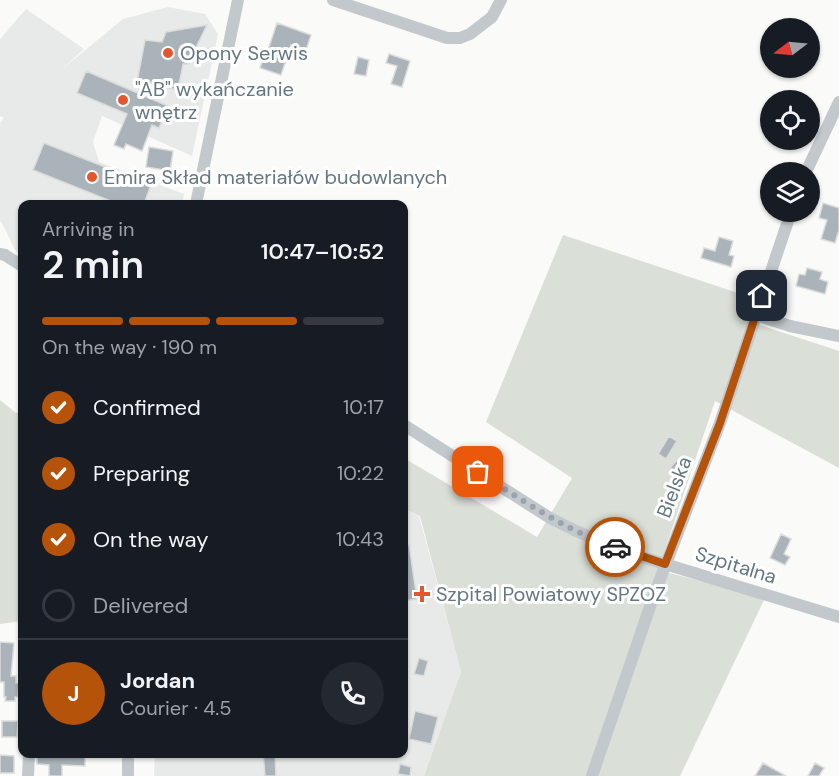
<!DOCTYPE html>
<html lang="en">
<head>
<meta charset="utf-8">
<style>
	:root { --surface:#171b24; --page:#242831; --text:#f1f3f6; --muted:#9ea1a6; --line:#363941; --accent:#b45309 }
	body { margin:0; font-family:"DM Sans",sans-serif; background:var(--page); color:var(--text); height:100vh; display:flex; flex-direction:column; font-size:22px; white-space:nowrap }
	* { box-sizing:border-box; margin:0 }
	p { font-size:20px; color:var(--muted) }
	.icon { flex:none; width:33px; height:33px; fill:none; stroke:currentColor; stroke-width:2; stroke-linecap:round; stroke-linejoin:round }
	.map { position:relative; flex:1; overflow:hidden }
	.panel { position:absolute; left:18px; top:200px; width:390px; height:558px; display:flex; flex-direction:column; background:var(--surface); border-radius:12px; box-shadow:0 2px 4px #0004 }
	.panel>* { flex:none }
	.needle { width:39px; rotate:254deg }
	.tools { position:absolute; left:760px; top:18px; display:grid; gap:12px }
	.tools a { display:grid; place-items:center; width:60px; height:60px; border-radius:50%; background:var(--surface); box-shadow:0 2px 4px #0004; font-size:30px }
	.pin { position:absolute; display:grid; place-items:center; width:51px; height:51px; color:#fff; margin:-26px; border-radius:12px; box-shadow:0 3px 9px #0006 }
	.courier { position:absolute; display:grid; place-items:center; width:60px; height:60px; margin:-30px; border:4px solid #b45309; border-radius:50%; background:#fff; color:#222; box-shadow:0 2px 8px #0007 }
	.head em { font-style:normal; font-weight:600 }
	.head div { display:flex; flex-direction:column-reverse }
	.head { display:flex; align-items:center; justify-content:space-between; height:102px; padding:0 24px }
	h1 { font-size:39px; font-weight:600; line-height:45px }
	.bar { display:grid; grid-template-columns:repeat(4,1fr); gap:9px 6px; align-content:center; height:72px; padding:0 24px }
	.bar i { height:8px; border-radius:4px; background:var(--line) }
	.bar .selected { background:var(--accent) }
	.bar p { grid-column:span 4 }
	.line { display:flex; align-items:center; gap:15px; padding:0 24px; border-top:2px solid var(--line) }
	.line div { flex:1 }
	.round { display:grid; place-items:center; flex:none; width:63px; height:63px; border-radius:32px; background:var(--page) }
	ol { padding:0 24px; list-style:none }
	li { display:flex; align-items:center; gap:18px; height:66px }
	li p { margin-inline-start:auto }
	li .icon { padding:6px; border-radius:50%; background:var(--accent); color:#fff; stroke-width:4 }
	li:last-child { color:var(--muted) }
	li i { width:33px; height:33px; border:3px solid var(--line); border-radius:50% }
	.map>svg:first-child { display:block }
	.built { fill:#e8e9e9 }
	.green { fill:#dadfd7 }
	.building { fill:#aab3b9; stroke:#dcdcda; stroke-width:1.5 }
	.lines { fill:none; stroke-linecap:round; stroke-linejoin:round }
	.minor { stroke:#c3c8cc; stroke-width:12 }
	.done { stroke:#99a4ac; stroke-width:6; stroke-dasharray:0 10.8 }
	.route { stroke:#b45309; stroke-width:8 }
	.poi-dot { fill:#e4572e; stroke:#fff; stroke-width:2 }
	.labels { text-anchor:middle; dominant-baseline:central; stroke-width:6; stroke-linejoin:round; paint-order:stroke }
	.poi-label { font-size:20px; fill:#657683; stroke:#fff; text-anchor:start }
	.street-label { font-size:20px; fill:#657683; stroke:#fff }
</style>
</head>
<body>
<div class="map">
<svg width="839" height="776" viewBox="0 0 839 776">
	<rect width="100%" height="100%" fill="#fafaf8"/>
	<path class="built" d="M168,7L205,14L218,34L192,156L102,116L93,142L99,162L184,194L182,204H22V255L15,250L3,225L0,221V123L4,118L0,116V39L26,9L84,49L61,70L123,19Z
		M404,509L419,516L461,672L424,776H154L155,753H404Z"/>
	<path class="green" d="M563,235L750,297L744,320L839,351V468L715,401L658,570L765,598L680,776H424L461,672L420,516L404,509V458L537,537L572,478L486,422Z
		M0,400L16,413L22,412V621L0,624Z"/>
	<path class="building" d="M277,23L311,35L306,50L291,45L281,75L260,68L265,52L267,53Z
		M207,25L188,64H183L178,90L137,82L145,40L162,42L166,32Z
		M389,54L410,61L402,87L391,84L397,66L386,63Z
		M358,57L369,60L366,76L354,74Z
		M86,71L168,106L159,128L152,125L142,151L126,144L124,149L114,145L127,114L77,93Z
		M44,143L151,185L144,204H118L33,170Z
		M149,147L173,151L170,171L146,167Z
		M823,203L839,208V230L835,243L821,239L827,220L819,218Z
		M719,237L733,241L729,255L734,256L731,267L701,258L704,248L715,251Z
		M807,268L822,272L820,279L828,282L825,294L796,286L799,274L805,275Z
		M669,436L677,441L666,459L658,454Z
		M677,460L688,469L679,480L668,470Z
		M781,534L791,539L784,554L790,557L785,565L770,558Z
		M404,545H409L417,599L404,601Z
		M0,642L14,643L11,676H16V683H19L18,697H15V701H5L6,697H4V682H0Z
		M419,658L428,661L424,676L414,674Z
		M415,711L438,717L431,744L409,739Z
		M2,721H18L17,737H2Z
		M37,753H85V766L62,765V776H49V765L37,764Z
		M263,753H275L276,776H265Z
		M0,755L14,756V773H0Z
		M763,763L786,776H755Z
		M815,763L824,768L819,776H808Z
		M400,764L411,767L410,776L398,774Z"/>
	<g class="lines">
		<path class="minor" d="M333,0L447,38H460L470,34L492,17L501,0
			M806,172L839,102
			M196,204L238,0
			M0,254L5,255L22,266
			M756,315L790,326L839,336
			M404,425L550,518L574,530L611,546L642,557L839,617
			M28,776L29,753
			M128,776V753
			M592,776L654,595L720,423L791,212"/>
	</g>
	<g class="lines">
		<path class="done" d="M478,472C522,500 565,530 615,547"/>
		<path class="route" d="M615,547L665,564L720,423L762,296"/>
	</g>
	<g class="poi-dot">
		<circle cx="168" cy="53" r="6"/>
		<circle cx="123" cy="100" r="6"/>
		<circle cx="92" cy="177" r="6"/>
		<path d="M419 585h6v6h6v6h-6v6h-6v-6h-6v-6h6z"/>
	</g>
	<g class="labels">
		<g class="poi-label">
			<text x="180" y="53">Opony Serwis</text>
			<text x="135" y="89">"AB" wykańczanie<tspan x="135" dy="23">wnętrz</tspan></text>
			<text x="104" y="177">Emira Skład materiałów budowlanych</text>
			<text x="436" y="594">Szpital Powiatowy SPZOZ</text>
		</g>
		<g class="street-label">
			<text transform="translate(674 487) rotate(-69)">Bielska</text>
			<text transform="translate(736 565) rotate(17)">Szpitalna</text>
		</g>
	</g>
</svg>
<div class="tools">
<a><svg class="needle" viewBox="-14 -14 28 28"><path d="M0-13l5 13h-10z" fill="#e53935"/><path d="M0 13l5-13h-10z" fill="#9ea1a6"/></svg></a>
<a><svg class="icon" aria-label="locate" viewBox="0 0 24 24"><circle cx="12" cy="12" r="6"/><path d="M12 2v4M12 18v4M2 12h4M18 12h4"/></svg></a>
<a><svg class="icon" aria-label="layers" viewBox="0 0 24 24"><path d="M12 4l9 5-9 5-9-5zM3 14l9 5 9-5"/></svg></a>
</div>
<div class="pin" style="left:478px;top:472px;background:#ea580c"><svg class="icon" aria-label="bag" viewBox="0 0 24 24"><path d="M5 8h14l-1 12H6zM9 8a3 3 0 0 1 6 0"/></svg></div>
<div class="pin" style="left:762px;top:296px;background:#1f2937"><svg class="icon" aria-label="home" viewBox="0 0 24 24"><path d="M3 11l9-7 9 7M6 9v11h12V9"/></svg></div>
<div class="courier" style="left:615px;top:547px"><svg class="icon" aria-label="car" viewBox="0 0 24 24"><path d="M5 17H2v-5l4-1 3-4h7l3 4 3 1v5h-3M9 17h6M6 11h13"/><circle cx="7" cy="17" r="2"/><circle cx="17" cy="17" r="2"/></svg></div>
<section class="panel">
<div class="head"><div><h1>2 min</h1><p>Arriving in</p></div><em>10:47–10:52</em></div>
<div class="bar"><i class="selected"></i><i class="selected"></i><i class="selected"></i><i></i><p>On the way · 190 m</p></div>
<ol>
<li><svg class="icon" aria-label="check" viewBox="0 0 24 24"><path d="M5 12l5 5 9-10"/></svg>Confirmed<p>10:17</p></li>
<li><svg class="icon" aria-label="check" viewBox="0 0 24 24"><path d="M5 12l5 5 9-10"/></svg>Preparing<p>10:22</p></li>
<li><svg class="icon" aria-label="check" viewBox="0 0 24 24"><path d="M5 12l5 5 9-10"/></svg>On the way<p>10:43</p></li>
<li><i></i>Delivered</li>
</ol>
<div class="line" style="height:108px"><b class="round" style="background:var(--accent);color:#fff">J</b><div><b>Jordan</b><p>Courier · 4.5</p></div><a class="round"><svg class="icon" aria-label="phone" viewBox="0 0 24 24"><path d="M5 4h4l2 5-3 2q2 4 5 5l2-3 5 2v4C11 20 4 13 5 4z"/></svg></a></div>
</section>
</div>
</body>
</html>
